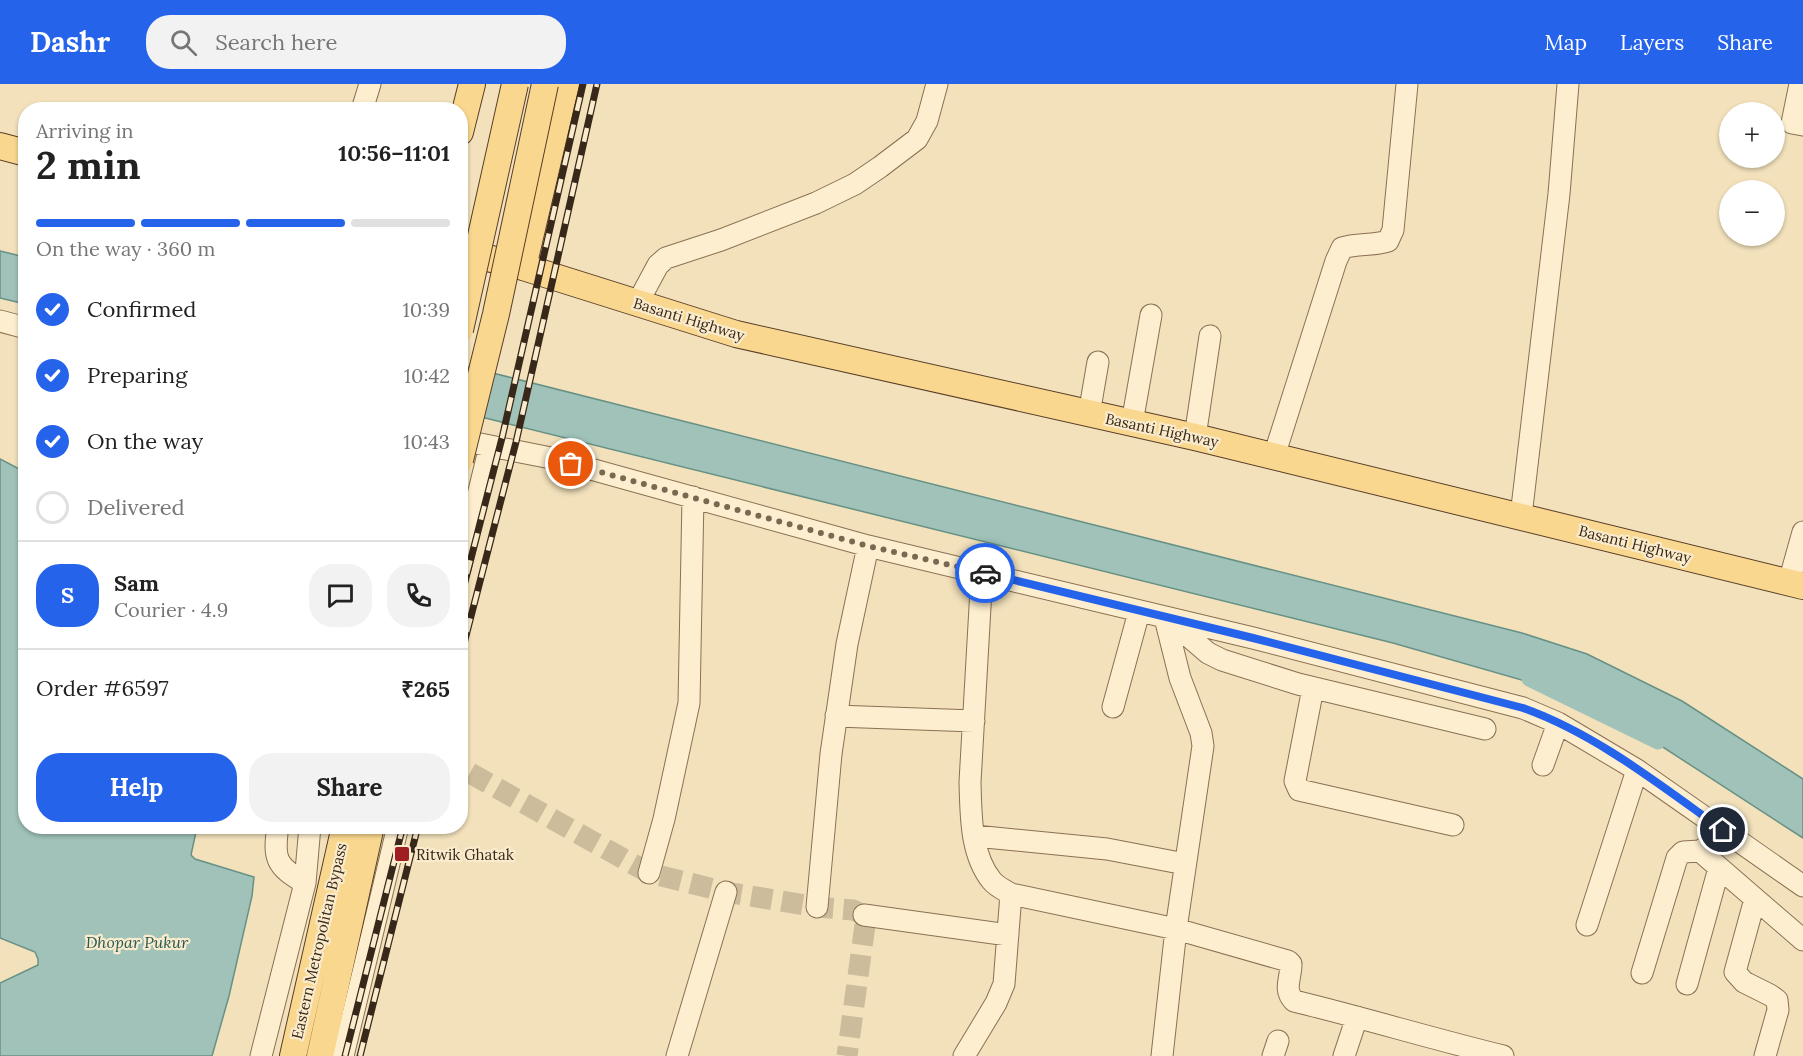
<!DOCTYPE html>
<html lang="en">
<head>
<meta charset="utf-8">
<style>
	:root { --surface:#fff; --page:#f2f2f2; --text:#222; --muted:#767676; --line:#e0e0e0; --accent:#2563eb }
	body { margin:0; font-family:Lora,serif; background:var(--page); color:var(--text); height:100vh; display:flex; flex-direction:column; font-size:22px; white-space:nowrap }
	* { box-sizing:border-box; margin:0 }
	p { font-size:20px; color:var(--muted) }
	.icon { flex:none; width:33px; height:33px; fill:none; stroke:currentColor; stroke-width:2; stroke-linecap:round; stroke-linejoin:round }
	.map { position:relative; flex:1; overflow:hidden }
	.details { position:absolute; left:18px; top:18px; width:450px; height:732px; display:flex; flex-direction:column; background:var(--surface); border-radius:24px; box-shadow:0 2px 4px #0004 }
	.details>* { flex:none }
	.controls { position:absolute; left:1719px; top:18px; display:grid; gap:12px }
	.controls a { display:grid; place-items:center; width:66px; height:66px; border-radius:50%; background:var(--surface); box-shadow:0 2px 4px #0004; font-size:30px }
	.pin { position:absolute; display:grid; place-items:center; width:51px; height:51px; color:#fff; margin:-26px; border:3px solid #fff; border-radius:50%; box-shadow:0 2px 6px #0007 }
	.courier { position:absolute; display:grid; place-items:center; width:60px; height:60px; margin:-30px; border:4px solid #2563eb; border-radius:50%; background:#fff; color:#222; box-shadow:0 2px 8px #0007 }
	.headline em { font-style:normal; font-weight:800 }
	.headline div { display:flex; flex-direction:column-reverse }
	.headline { display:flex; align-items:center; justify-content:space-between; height:102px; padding:0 18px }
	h1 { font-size:39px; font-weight:800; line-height:45px }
	.bar { display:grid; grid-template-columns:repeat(4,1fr); gap:9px 6px; align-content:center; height:72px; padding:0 18px }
	.bar i { height:8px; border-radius:4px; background:var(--line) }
	.bar .active { background:var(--accent) }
	.bar p { grid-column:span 4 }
	.line { display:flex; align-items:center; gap:15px; padding:0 18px; border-top:2px solid var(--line) }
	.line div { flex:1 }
	.round { display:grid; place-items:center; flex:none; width:63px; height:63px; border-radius:24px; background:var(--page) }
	ol { padding:0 18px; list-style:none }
	li { display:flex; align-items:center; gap:18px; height:66px }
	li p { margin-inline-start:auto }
	li .icon { padding:6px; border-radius:50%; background:var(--accent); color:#fff; stroke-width:4 }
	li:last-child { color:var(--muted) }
	li i { width:33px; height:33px; border:3px solid var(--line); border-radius:50% }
	.cta { display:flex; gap:12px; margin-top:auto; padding:12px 18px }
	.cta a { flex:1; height:69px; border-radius:24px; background:var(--accent); color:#fff; font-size:24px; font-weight:800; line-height:69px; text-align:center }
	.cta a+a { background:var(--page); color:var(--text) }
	header { display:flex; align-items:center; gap:36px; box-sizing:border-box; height:84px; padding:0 30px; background:var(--accent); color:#fff }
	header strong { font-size:28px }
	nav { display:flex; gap:33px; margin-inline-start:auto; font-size:21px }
	.search { width:420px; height:54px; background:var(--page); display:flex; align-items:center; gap:15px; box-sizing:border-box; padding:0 21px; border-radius:24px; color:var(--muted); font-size:22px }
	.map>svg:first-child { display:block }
	.water { fill:#a0c2b8; stroke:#679186; stroke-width:1.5 }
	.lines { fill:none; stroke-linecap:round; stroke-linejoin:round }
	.canal { stroke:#a0c2b8; stroke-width:15 }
	.minor-tunnel { stroke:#cdbc9b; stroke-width:21; stroke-dasharray:21 10; stroke-linecap:butt }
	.minor-casing { stroke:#8b7053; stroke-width:23 }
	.major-casing { stroke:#583e29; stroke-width:28 }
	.minor { stroke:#fceecf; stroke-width:21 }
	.major { stroke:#fad78e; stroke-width:26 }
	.rail-casing { stroke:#38281a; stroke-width:7 }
	.rail { stroke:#f9ebcc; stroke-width:4.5; stroke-dasharray:14; stroke-linecap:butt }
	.major-bridge-casing { stroke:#583e29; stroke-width:28; stroke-linecap:butt }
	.major-bridge { stroke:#fad78e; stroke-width:26 }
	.done { stroke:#796952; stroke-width:6; stroke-dasharray:0 10.8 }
	.route { stroke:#2563eb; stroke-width:8 }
	.poi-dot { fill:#a01d21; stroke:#f9ebcc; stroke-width:2 }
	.labels { text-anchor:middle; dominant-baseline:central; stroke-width:4.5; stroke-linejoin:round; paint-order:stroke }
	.street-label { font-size:15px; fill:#38281a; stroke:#f9ebcc }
	.poi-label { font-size:15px; fill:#38281a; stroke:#f9ebcc; text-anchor:start }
	.water-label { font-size:16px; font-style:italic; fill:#275a56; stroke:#f9ebcc }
</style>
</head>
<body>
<header>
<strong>Dashr</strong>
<div class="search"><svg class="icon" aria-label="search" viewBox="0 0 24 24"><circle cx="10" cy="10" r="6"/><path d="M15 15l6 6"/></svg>Search here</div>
<nav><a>Map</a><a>Layers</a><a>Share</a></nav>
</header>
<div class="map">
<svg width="1803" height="972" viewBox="0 0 1803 972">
	<rect width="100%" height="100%" fill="#f2e1bb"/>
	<path class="water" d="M0,167L25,173V220L0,214Z
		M461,281L1522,549L1587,570L1682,617L1803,695V754L1635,645L1567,609L1393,559L461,328Z
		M0,375L25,388L26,742L197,743L191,771L195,775L254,793L252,812L229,912L212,972H0V899L38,881V875L35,868L0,854Z"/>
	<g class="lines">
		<path class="canal" d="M1529,595L1658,658"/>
		<path class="minor-tunnel" d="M470,689L649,789L726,808L817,823L853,826L864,831L865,841L847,972"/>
		<g class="minor-casing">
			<path id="minor" d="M1800,0L1792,39L1803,41
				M362,26L370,0
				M637,220L658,181L666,174L721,156L816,119L855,100L880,83L917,55L927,37L937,0
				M0,237L26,244
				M1089,330L1098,278
				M1132,339L1151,231
				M1195,353L1210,252
				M460,356L551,374L868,462L1253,554L1523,624L1558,639L1637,686L1803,802
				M1274,372L1336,177L1342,164C1357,159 1373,162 1388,157L1393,146L1407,0
				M1521,432L1559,110L1568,0
				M460,485L490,362
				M982,488L970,698C971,730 970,770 992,797C996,802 1004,806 1011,810L1176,845L1288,877L1291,880C1291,895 1283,905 1294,917C1364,934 1433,955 1503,972
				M1789,498L1803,448
				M1177,537L1187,551L1208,569L1222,576L1298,600L1485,645
				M1313,604L1295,697L1299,706L1453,741
				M1113,623L1139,528
				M836,632L974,637
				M1543,681L1558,639
				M278,742C273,775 276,782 305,799
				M975,752L1107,765L1185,780
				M1700,767L1803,856
				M649,789L664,735L689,619L693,413
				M1755,815L1735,888L1744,898L1770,911L1777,916L1778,926L1765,972
				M817,823L831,670L847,560L868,462
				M864,831L1008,851
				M1587,841L1637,686
				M1642,889L1677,774L1683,768L1700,767L1708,762L1723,746
				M1687,900L1719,784
				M261,972L305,799L310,742
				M343,972L398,742
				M677,972L726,808
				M964,972L996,919L1004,900L1011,810
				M1162,972L1176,845L1203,662L1201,649L1180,594L1165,534
				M1273,972L1278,957
				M1344,972L1357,933"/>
		</g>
		<g class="major-casing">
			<path id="major" d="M460,48L472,0
				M0,62L26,69
				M460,167L523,183L736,250L1195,353L1803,502
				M523,183L566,0
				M293,972L345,742
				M320,972L371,742"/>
		</g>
		<use href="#minor" class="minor"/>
		<use href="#major" class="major"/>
		<g class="rail-casing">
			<path id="rail" d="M460,517L502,354L583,0
				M460,575L516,358L597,0
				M345,972L403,742
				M360,972L418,742"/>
		</g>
		<use href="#rail" class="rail"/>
		<g class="major-bridge-casing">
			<path id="major-bridge" d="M460,246L515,0
				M460,376L496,230L545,0"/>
		</g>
		<use href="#major-bridge" class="major-bridge"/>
	</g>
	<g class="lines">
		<path class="done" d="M571,380L868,462L985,489"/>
		<path class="route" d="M985,489L1253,554L1523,624C1596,650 1660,701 1723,746"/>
	</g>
	<rect class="poi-dot" x="394" y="762" width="16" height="16" rx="3"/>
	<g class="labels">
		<g class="street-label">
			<text transform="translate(689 235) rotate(17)">Basanti Highway</text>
			<text transform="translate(1162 346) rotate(12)">Basanti Highway</text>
			<text transform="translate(1635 460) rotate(14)">Basanti Highway</text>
			<text transform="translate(319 857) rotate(-77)">Eastern Metropolitan Bypass</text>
		</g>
		<g class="poi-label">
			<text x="416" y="770">Ritwik Ghatak</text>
		</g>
		<g class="water-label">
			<text x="137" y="858">Dhopar Pukur</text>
		</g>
	</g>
</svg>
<div class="controls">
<a>+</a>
<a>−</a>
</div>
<div class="pin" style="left:571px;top:380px;background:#ea580c"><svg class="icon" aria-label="bag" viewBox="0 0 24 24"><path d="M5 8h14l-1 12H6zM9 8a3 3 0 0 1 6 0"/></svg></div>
<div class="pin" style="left:1723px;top:746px;background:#1f2937"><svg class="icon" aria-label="home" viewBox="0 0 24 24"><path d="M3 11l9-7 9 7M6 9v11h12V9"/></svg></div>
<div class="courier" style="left:985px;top:489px"><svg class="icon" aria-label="car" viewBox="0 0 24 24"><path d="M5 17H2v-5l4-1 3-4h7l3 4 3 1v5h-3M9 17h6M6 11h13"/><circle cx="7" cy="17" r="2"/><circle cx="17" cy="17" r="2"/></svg></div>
<section class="details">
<div class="headline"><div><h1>2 min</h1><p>Arriving in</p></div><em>10:56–11:01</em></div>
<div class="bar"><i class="active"></i><i class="active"></i><i class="active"></i><i></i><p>On the way · 360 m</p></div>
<ol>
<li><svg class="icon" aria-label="check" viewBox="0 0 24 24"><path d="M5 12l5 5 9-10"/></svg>Confirmed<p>10:39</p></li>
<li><svg class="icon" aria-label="check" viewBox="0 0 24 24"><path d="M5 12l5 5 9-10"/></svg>Preparing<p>10:42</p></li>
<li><svg class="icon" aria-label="check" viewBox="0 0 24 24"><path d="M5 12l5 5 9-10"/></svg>On the way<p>10:43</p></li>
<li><i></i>Delivered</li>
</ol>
<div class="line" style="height:108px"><b class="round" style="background:var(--accent);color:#fff">S</b><div><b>Sam</b><p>Courier · 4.9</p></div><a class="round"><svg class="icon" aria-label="chat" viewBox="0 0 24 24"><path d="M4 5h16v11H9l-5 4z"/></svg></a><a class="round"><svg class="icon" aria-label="phone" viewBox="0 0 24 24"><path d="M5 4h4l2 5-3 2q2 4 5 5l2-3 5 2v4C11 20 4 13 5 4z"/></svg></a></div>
<div class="line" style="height:78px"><div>Order #6597</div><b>₹265</b></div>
<div class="cta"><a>Help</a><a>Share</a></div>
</section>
</div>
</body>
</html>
